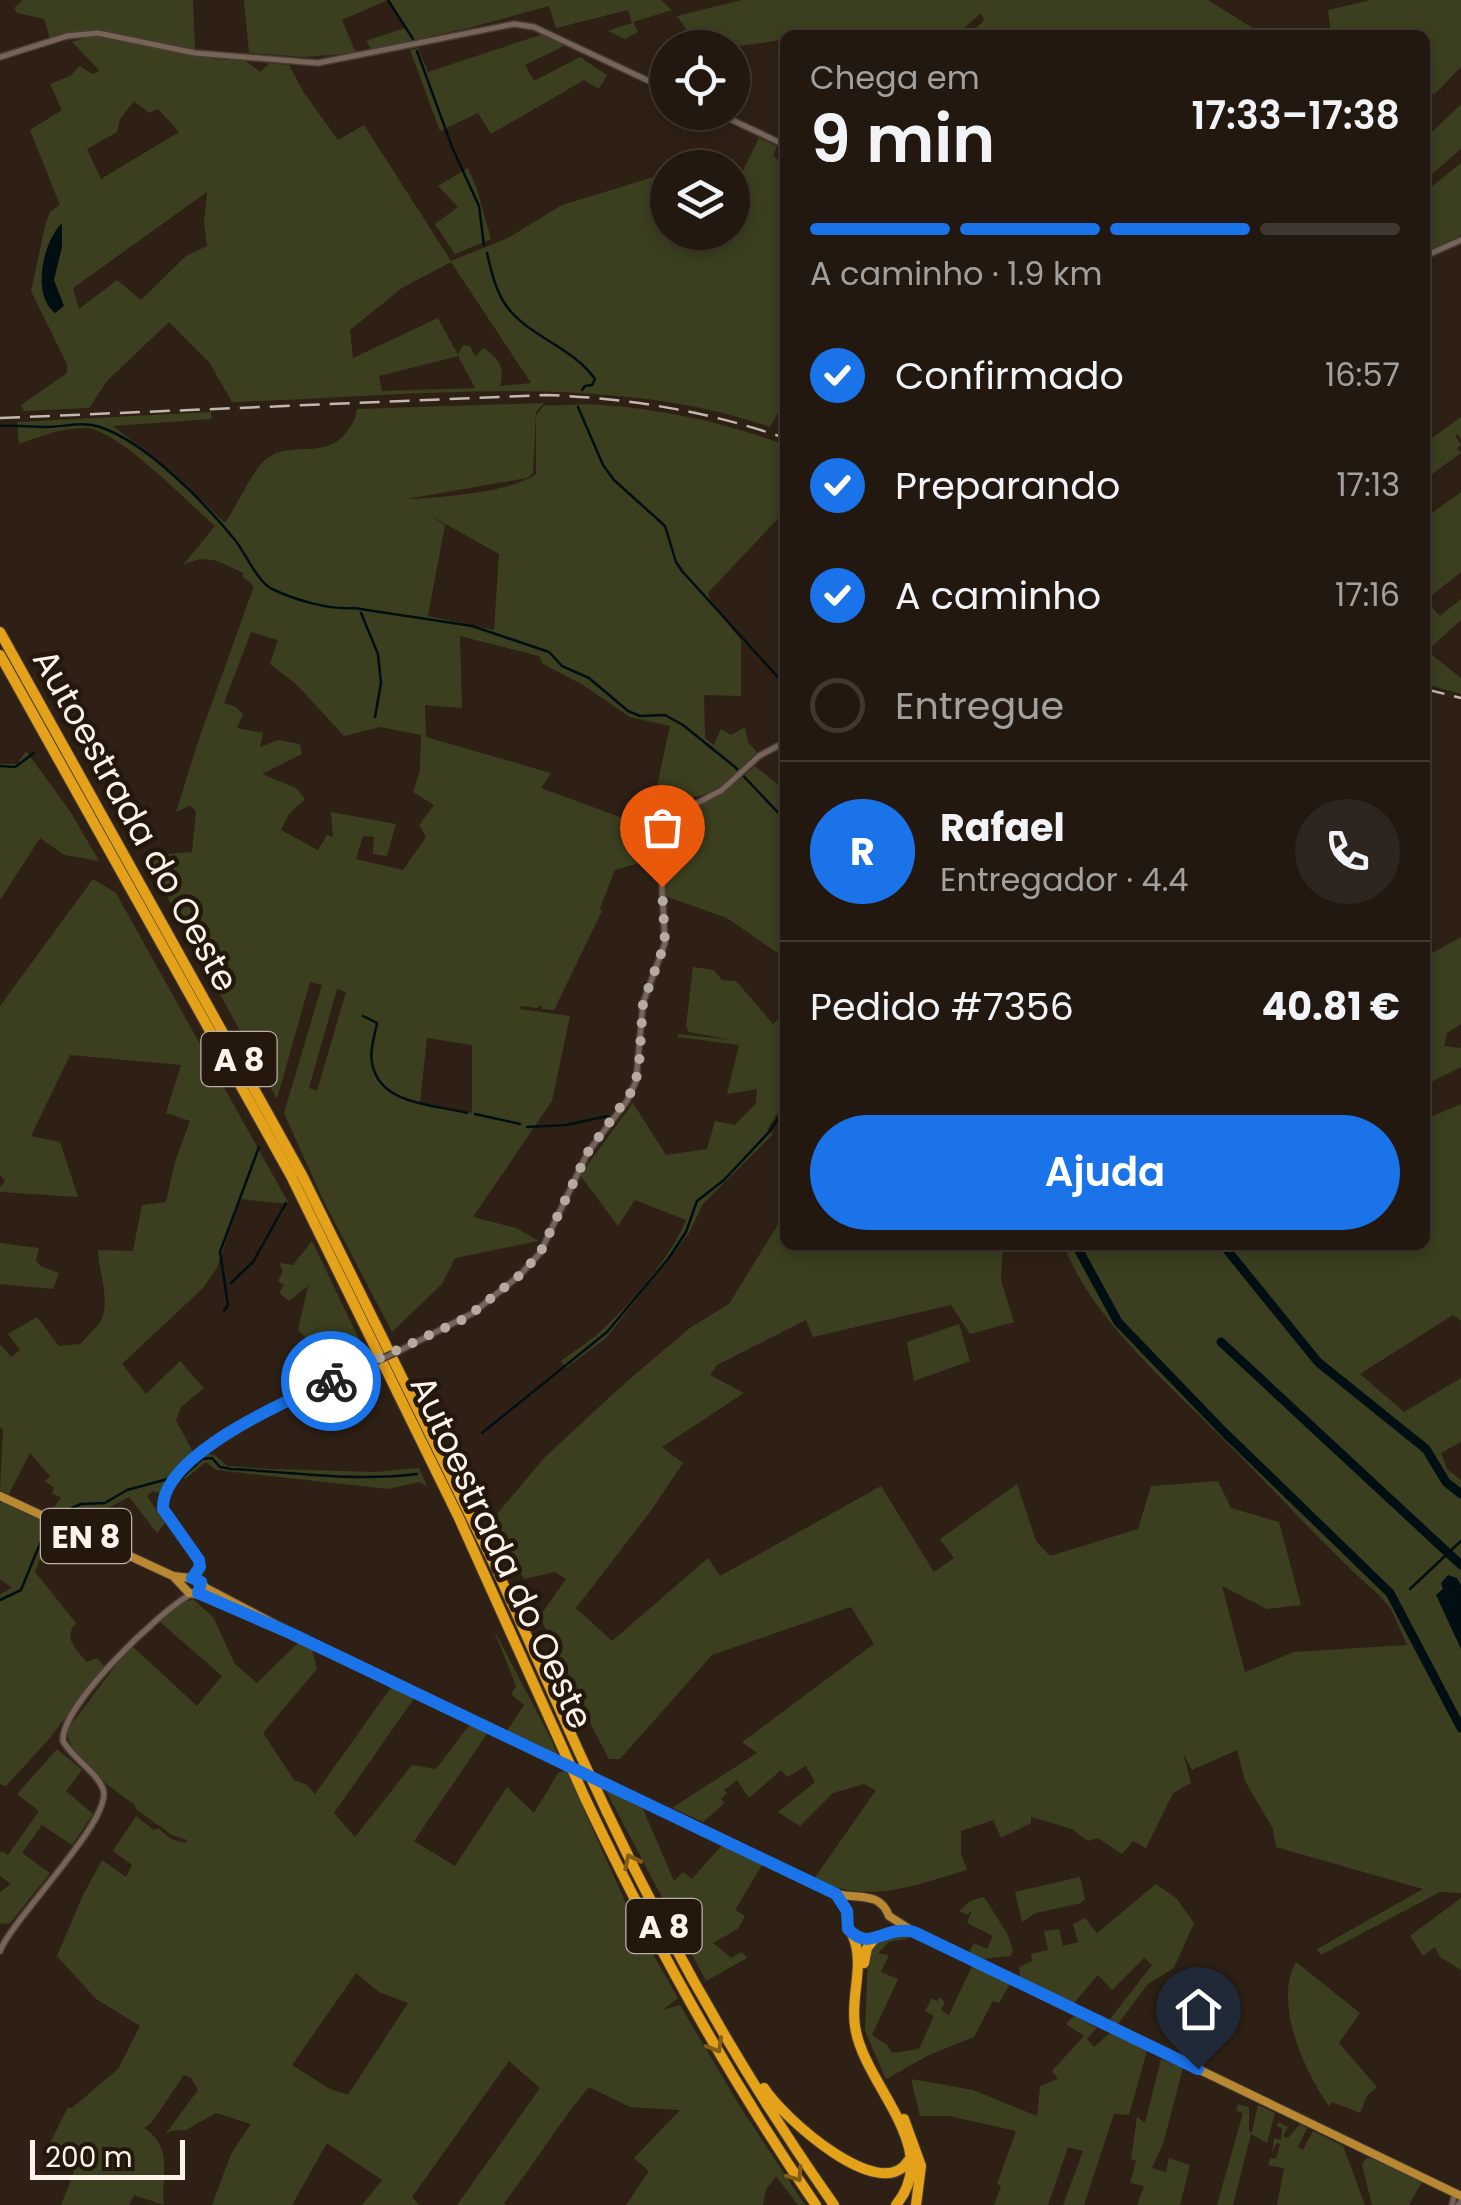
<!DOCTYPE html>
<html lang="pt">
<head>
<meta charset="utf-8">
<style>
	:root { --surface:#221810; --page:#2e251e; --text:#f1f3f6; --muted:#a2a09f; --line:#3f3730; --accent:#1a73e8 }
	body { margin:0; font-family:Poppins,sans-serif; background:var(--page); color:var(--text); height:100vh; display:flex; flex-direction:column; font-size:38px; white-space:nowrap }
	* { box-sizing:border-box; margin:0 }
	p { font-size:32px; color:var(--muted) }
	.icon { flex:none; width:55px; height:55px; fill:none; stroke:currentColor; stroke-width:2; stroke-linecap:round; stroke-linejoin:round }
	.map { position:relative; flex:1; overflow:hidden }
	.side { position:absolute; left:780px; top:30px; width:650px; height:1220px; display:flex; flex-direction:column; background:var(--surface); border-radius:15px; box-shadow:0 5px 15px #0003,0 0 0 2px var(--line) }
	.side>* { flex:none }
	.buttons { position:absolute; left:650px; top:30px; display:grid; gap:20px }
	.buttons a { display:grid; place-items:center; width:100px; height:100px; border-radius:50%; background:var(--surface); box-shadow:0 5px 15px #0003,0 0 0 2px var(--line); font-size:50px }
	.scale { position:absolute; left:30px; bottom:25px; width:155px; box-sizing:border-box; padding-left:10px; border:5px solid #fdf3eb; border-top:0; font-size:28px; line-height:35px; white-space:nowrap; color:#fdf3eb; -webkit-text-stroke:8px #24170c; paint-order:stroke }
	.pin { position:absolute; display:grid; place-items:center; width:85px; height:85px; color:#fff; margin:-102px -42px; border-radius:50% 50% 50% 0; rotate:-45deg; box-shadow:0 0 10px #0007 }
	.pin .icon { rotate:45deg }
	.courier { position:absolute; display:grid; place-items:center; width:100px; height:100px; margin:-50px; border:8px solid #1a73e8; border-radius:50%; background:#fff; color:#222; box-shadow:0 2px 12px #0007 }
	.headline em { font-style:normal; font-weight:600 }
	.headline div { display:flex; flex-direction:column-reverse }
	.headline { display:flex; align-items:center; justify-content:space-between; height:170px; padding:0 30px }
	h1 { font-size:65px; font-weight:600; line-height:75px }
	.bar { display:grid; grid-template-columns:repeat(4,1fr); gap:15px 10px; align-content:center; height:120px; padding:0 30px }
	.bar i { height:12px; border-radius:8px; background:var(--line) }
	.bar .active { background:var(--accent) }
	.bar p { grid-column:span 4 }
	.line { display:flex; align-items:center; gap:25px; padding:0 30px; border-top:2px solid var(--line) }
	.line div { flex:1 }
	.round { display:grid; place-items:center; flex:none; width:105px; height:105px; border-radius:52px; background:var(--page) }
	ol { padding:0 30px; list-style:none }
	li { display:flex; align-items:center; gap:30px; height:110px }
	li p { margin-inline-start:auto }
	li .icon { padding:10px; border-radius:50%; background:var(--accent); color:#fff; stroke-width:4 }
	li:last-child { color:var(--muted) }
	li i { width:55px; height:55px; border:5px solid var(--line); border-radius:50% }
	.cta { display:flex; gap:20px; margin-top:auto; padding:20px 30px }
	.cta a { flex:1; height:115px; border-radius:60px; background:var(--accent); color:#fff; font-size:40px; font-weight:600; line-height:115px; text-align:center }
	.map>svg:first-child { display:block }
	.green { fill:#3b3f1f; fill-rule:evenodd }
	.water { fill:#010f13 }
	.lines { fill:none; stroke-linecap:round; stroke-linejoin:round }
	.stream { stroke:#010f13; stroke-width:2.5 }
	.river { stroke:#010f13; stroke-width:9 }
	.tertiary-casing { stroke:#493c35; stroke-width:8 }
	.primary-casing { stroke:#493c35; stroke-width:10 }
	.motorway-casing { stroke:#493c35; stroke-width:12 }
	.tertiary { stroke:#756457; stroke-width:5 }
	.primary { stroke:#b88932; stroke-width:8 }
	.motorway { stroke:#e4a11a; stroke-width:10 }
	.rail { stroke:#c3b8af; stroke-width:2.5; stroke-dasharray:20 10; stroke-linecap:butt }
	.tertiary-bridge-casing { stroke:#493c35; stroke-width:8; stroke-linecap:butt }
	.motorway-bridge-casing { stroke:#493c35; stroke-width:12; stroke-linecap:butt }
	.tertiary-bridge { stroke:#756457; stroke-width:5 }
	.motorway-bridge { stroke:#e4a11a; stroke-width:10 }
	.oneway { stroke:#845c13 }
	.done { stroke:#b5a9a0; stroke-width:10; stroke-dasharray:0 18 }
	.route { stroke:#1a73e8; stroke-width:12 }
	.labels { text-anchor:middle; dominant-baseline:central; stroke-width:9; stroke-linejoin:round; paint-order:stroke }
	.shield { fill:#24170c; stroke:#bcb1a8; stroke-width:2.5 }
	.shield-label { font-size:32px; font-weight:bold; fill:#fdf3eb }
	.street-label { font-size:35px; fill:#fdf3eb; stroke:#24170c }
</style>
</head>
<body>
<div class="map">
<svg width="1461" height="2205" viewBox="0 0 1461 2205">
	<rect width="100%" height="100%" fill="#2e2015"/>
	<path class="green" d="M23,0H193L195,51L101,30L50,39L44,19L17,13L14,8Z
		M244,0H661L672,10L633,22L638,32L625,39L608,31L632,23L628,10L556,28L549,6L469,28L371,49L366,41L405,28L388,0L342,20L356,53L303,57L249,53Z
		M742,0H1208L1264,35H969L984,20L981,13L956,35H785V48L782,40L732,47L699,48L677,16Z
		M1371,0H1461V67L1434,95L1425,86V35H1331L1328,10Z
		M543,34L566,45L525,65L534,81L580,57L607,75L599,89L584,80L491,134L478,113L440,131L410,50L418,48L428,72Z
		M91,36L114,38L215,59L246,61L260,72L270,63L289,65L304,93L338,140L364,125L451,261L508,238L562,205L667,173L668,232H732L733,180L738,181L759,138L777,146L773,156L785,165V400L770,427C607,370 403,397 232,402L209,362L169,322L107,381L89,408L24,411L21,405L67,373V364L31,291L46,222L50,212L60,205L30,130L62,110L50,84L70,76L80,66L92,74L100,71L72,42ZM134,101L149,113L158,109L179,132L101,179L87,149L117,132L120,119ZM207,192L204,223L207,246L186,256L141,300L117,280L79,309L73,288ZM451,262L531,383L500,386C505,366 499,360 484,348L475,356L470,346L463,345L458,355L438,318L353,358L350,330L402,288ZM458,356L475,388L382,391L379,376Z
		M1461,104V149L1425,180V139Z
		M1461,163V235L1425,252V192Z
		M468,168L476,186L491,239L455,254L435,224L458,207L438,186Z
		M544,403L536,412L533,473L527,478L406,499C435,498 513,492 536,474V416L543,406L549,405C570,406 582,403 602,405C663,409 727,423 785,445V511L708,593L711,603L741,640V696L704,695L705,738L714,745L721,729L731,735L745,727L748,742L757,752C716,791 714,803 655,795L670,726L630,717L583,685L543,664L539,656L460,636L462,708L425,705L426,737L551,773L541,788L647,827L644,838L630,830L624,840L639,847L660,850V857L615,870L600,908L602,911L554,1010L542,1009L541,1005L536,1008L521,1006L519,1009L570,1016L552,1101L473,1217L516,1228L539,1241L455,1258L442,1284L392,1332L323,1200L284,1113L322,985L310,982L277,1099L145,856L192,852L196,811L190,806L176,812L199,739L254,586L243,577V573C219,562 209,553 183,565L215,526C189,503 119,431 87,428C64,427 40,436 19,444L17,422L211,412L212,419L113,426L170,470L225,523C236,507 251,474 263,462C287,437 327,463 348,430C353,422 356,418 357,409ZM426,513L499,554L494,630L428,616L445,525ZM251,632L278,640L270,664L297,685L344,736L380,727L421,735L420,770L413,792L434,805L419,825L426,837L403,870L356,859L363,836L374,837L373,854L387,856L396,824L331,812L333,837L327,835L318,850L281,830L289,814L305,799L296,788L262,774L302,754L300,744L278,740L260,747L263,733L237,728L243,714L236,707L224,703ZM337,989L346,992L317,1091L309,1088ZM427,1038L472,1045V1113L420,1102Z
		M1461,417V439L1457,434L1455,436L1461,445L1457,448L1461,453L1425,479V443Z
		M1461,492V572L1426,600L1440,616L1461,599V620L1427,651L1461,678V694L1425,684V518Z
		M26,751L70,811L99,861L64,855L40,838L0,900V764H17Z
		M755,766L785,790V958L727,918L665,896L675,827L686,814L732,786Z
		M93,879L116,893L289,1204L240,1199L217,1268L203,1288L122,1364L146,1394L180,1361L204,1388L181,1407L176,1420L194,1454L161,1493L153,1491L147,1496L165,1523L157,1533L129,1497L104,1510L76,1508L64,1519L50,1513L61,1498L52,1493L54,1488L45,1481L50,1476L30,1453L9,1494L0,1490L3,1430L0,1427V1344L11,1357L20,1350L8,1334L37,1317L59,1346L80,1344C86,1337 98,1327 102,1318C110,1297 98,1269 98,1250L133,1251L142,1205L166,1202L175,1162L190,1121L166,1113L181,1065L70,1055L31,1136L60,1142L78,1197L0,1192V1187L5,1181L0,1175V1006Z
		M1461,937V1024L1447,1033L1444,1046L1461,1048V1067L1425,1085V1001L1431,992L1425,977V957Z
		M693,967L714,970L722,980L736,981L773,1024L785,1014V1100L767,1130L773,1134L703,1204L689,1233L606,1338L566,1368L561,1361C575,1350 593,1340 605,1327C633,1301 672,1255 686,1220L635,1200L618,1226L580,1175L633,1103L666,1155L707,1149L715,1121L735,1125L756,1103L757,1089L727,1094L739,1045L678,1037V1034L732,1040L689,1032L686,1026Z
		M1461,1104V1321L1453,1315L1360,1374L1404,1412L1461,1378V1442L1441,1453L1447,1469L1461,1480V1893L1440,1892L1321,1955L1317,1949L1423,1889L1276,1847L1273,1829L1245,1781L1237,1750L1192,1770L1183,1753L1191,1783L1173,1793L1146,1848L1133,1841L1122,1854L1098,1838L1088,1841L1072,1829L1031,1817V1823L1001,1838L993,1820L961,1831V1853L967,1870C912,1886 869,1905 814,1879L876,1790L864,1784L833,1793L800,1826L778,1812L815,1782L806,1766L787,1777L781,1770L749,1798L737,1780L724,1790L727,1793L721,1799L725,1803L703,1822L672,1808L757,1753L742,1742L874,1644L851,1607L712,1655L620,1759H609L573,1690L575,1687L561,1666L540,1616L566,1579L555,1572L524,1579L492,1520L544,1458L625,1383L691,1327L729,1304L785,1213V1245H1003L1001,1280L1014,1322L970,1334L951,1305L813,1337L806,1320L717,1365L710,1375L744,1393L662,1447L683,1463L650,1512L576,1608L612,1641L708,1558L720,1576L881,1486L934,1572L954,1558L940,1539L1017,1484L1036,1541L1050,1556L1138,1529L1151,1486L1218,1481L1231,1508L1279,1522L1301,1605L1267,1609L1222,1586L1245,1672L1294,1652L1407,1645L1391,1609L1379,1595C1322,1545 1271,1486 1217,1433C1166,1382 1089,1315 1064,1245H1229L1233,1252L1241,1245H1425V1119Z
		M312,1241L369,1360L279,1401L316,1360L311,1343L298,1330L308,1286L289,1301L279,1293L284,1285L278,1281L283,1271L279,1263L293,1265Z
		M0,1243L39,1248L36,1260L40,1266L59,1273L53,1289L0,1284Z
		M959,1324L970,1361L914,1381L907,1342Z
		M208,1454L215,1455L227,1466L270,1469L376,1472L419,1468L427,1486L419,1482L388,1489L216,1470L206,1462L185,1479L181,1476Z
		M3,1502L51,1525L42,1539L43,1550L35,1572L76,1623C62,1639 77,1649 86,1662L97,1658L104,1666L50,1738L6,1786L0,1784V1594L12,1588L0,1579V1503Z
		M193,1599L213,1617L235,1664L257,1683L298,1643L312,1649L317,1669L263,1733L294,1780L307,1785L315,1794L392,1686L415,1697L334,1813L355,1837L412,1765L436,1769L471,1723L489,1731L414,1841L455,1866L507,1787L534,1813L558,1773L566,1770L634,1921L678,1998L663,2010L680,2005L741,2108L805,2205H798L776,2176L766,2190L763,2205H626L649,2171L634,2158L680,2110L630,2107L589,2087C557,2125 534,2165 504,2203L506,2205H457L540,2088L509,2061L412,2197L419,2205H362L382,2180L327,2143L292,2205H212L231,2154L251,2124L216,2113L186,2130L170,2131L164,2136L198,2090L191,2078L184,2075L152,2122L144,2128C175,2148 160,2177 164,2205L134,2195L129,2205H61L74,2172L48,2147L68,2107L72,2108L118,2069L140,2026L96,1999L57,1956L83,1895L102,1860L126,1877L132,1865L113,1851L136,1816L154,1830L158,1828L171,1839L185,1843L187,1840L172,1835L136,1809L134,1804C114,1791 67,1756 67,1730L131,1645L197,1706L222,1676L160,1622L178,1605ZM356,1973L379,1992L408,2003L348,2095L330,2089L292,2065Z
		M493,1628L550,1737L558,1755L507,1731L524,1705L511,1694L516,1686Z
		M57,1749L82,1770L66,1791L93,1814L72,1845L42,1825L22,1853L50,1873L10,1923L0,1924V1892L11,1884L0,1876V1853L2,1851L8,1855L39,1811L17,1794Z
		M605,1789L643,1809L674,1881L683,1872L692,1879L722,1845L762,1865L735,1910L745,1916L738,1929L713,1943L731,1958L742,1952L747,1958L706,1981Z
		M1080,1877L1085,1899L1081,1903L1036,1913L1022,1922L1015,1892Z
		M1156,1884L1176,1898L1194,1923L1174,1968L1148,1984L1117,2025L1110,2019L1152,1965L1144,1958L1112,1990L1098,1975L1073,2004L1020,1977L1019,1967L1032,1961L1031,1954L1048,1950L1044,1931L1059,1929L1063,1946L1078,1942L1073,1924L1085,1918L1097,1933Z
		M984,1897L1008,1935L1013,1951L1010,1956L981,1959L969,1953L974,1943L987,1949L993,1936L967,1923L972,1910L967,1915L959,1911L970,1901Z
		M1461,1898V1970L1440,1957L1435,1947L1423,1956L1410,1936Z
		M901,1933L910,1935L907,1939L889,1942L878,1953L889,1955L881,1972L898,1979L872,2035L887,2045L892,2053L919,2049L934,2016L925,2011L932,1998L937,2001L939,1997L945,2002L941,2010L949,2015L972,1966L1010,1984L999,2003L993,2001L974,2037L929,2055L886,2079L865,2031L868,1953C875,1941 888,1936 901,1933Z
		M1296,1962L1360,2013L1339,2043L1377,2087L1367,2096L1360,2113L1332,2102L1329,2106C1304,2071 1273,2002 1296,1962Z
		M1074,2016L1097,2028L1087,2039L1094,2047L1111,2032L1147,2051L1129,2115L1114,2114L1084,2205H1063L1083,2151L1068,2147L1048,2205H994L1001,2186L997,2184L1016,2131L949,2116H920L911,2079L973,2090L1037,2116L1040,2086L1058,2079L1052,2071L1084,2036L1066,2024Z
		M1161,2059L1183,2068L1163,2144L1152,2168L1166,2172L1169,2158L1190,2165L1180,2205H1137L1144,2186L1130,2183L1136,2161L1131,2159L1137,2117L1145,2123Z
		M1238,2104L1249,2107V2132H1252L1258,2105L1275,2113L1267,2143L1251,2134L1233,2205H1217L1243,2113L1236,2111Z
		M1278,2122L1288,2127L1283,2136L1288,2138L1300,2124L1307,2128L1298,2147L1303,2150L1313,2131L1343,2146L1365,2205H1277L1284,2168L1268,2165L1270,2158L1276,2159L1280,2144L1277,2143L1272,2152L1274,2138L1281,2140L1282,2128L1277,2126Z
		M1370,2158L1422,2182L1409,2205H1372L1362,2165L1365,2159Z"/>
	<path class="water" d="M62,223V247L54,280L64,306L55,313C31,294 43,242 62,223Z
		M1448,1575L1457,1578L1461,1585V1649L1436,1595L1443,1589L1441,1583Z"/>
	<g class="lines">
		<path class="stream" d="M388,0L413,39
			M417,51L452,147L479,206L484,245
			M487,253C491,270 495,289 505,304C526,336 572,346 595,379L592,385L585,386L582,390
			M578,407L603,465L614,480L665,526L676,562L682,571L785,685
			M0,426C15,425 31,427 46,427C65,427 82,421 100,427C147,443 204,502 235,540C246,554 257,581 272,589C295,600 329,610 354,608L472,626L549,652L562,666L589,678L628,711L640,716L665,715L683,725L735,767L785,820
			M361,613L378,654L381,683L375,717
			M0,766L15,767L34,753
			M363,1016L377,1023C375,1035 369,1051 372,1063C380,1106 434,1104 467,1113
			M475,1114L520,1124
			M527,1127L566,1125L608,1116
			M231,1283L253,1262L286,1203
			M224,1311L228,1305L220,1252L259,1147
			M482,1433L607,1332L668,1259L686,1232L697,1201L724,1180L769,1132L785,1108
			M179,1480L202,1459L212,1458L220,1467L231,1469C294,1472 354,1482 417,1474
			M54,1516L81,1504L105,1503L127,1490L168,1479
			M1410,1589L1461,1541
			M0,1600L21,1590L48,1524"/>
		<path class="river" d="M1076,1245L1118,1322L1224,1432L1390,1593L1461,1728
			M1223,1245L1318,1362L1426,1449L1446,1482L1461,1494
			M1221,1342L1461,1565"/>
		<g class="tertiary-casing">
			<path id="tertiary" d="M0,57L67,36L98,33L195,53L318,63L514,24L534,27L668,90
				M715,112L785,145
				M1425,256L1461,240
				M401,1350L473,1313L520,1275L540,1253L588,1152L627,1101L636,1081L643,1003L665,943L662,887L670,829L688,808L722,790L759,756L785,742
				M198,1579L200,1564L197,1556L163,1509C162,1450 323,1384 370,1364
				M0,1951C14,1916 114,1819 103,1789C96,1771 73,1759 63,1741C61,1705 159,1612 191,1594
				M1452,2205L1455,2193
				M1458,2205L1461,2202"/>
		</g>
		<g class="primary-casing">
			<path id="primary" d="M0,1496L173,1576L189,1593L202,1595L249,1615
				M173,1576L198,1579L206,1588L330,1653L836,1894C857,1899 880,1891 889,1916L914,1932L1461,2196
				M836,1894L847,1911L848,1929C869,1951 884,1926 908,1930"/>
		</g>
		<g class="motorway-casing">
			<path id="motorway" d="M0,632L302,1175L496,1568L579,1752
				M0,655L291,1176L458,1516L559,1740
				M585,1798C652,1939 727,2076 816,2205
				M606,1810C671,1948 746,2080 834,2205
				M852,1934C866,1964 850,1995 855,2026C863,2085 944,2147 896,2205
				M864,1963L867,1948L874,1939
				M764,2088C783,2118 881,2205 908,2161
				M904,2119L921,2166L916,2205"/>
		</g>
		<use href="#tertiary" class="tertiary"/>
		<use href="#primary" class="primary"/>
		<use href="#motorway" class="motorway"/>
		<path class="rail" d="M0,418L546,395C628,398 707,411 785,438
			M1425,689L1461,698"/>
		<g class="tertiary-bridge-casing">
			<path id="tertiary-bridge" d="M370,1364L401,1350"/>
		</g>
		<g class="motorway-bridge-casing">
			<path id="motorway-bridge" d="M559,1740L585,1798
				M579,1752L606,1810"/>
		</g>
		<use href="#tertiary-bridge" class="tertiary-bridge"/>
		<use href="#motorway-bridge" class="motorway-bridge"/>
	</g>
	<defs><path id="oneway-chevron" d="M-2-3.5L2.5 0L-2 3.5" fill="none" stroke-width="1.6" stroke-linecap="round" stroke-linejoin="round" transform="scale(2.5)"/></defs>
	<g class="oneway">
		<use href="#oneway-chevron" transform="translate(631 1861) rotate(-116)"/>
		<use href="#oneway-chevron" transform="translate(716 2046) rotate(60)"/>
		<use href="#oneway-chevron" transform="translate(796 2175) rotate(56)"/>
	</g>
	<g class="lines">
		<path class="done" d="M331,1381L466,1318L520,1275L540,1253L588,1152L634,1088L639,1066L643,1003L665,943L662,887"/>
		<path class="route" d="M331,1381C288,1400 161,1455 163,1509L199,1560L200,1567L192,1578L201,1582L198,1593L290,1633L836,1894L847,1911L848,1929C871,1953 882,1925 914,1932L1198,2069"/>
	</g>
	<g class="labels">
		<g class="shield">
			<rect x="201.5" y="1032" width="75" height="54" rx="8"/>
			<rect x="41" y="1509" width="90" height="54" rx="8"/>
			<rect x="626.5" y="1899" width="75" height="54" rx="8"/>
		</g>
		<g class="shield-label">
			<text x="239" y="1059">A 8</text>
			<text x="86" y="1536">EN 8</text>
			<text x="664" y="1926">A 8</text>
		</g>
		<g class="street-label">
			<text transform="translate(136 820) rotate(61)">Autoestrada do Oeste</text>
			<text transform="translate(502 1552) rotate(65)">Autoestrada do Oeste</text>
		</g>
	</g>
</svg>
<div class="buttons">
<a><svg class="icon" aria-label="locate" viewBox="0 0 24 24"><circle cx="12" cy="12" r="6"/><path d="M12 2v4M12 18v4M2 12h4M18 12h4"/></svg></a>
<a><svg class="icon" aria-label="layers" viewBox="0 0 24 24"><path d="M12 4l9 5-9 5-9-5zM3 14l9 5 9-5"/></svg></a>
</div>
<div class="scale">200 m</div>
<div class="pin" style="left:662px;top:887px;background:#ea580c"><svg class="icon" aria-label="bag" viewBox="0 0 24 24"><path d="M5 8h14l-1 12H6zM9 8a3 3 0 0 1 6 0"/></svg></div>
<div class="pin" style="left:1198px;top:2069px;background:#1f2937"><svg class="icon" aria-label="home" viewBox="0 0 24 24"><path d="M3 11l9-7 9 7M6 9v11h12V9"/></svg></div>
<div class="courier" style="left:331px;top:1381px"><svg class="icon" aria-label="bike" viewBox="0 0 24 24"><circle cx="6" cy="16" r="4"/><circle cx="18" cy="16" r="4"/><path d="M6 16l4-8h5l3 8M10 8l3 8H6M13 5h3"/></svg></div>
<section class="side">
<div class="headline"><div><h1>9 min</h1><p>Chega em</p></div><em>17:33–17:38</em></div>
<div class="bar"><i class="active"></i><i class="active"></i><i class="active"></i><i></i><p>A caminho · 1.9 km</p></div>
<ol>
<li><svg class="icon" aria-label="check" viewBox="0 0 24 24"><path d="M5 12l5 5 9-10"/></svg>Confirmado<p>16:57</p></li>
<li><svg class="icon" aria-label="check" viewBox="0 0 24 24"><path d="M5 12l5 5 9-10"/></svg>Preparando<p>17:13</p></li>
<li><svg class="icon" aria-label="check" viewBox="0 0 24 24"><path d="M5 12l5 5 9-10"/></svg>A caminho<p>17:16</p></li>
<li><i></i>Entregue</li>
</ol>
<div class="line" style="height:180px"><b class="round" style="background:var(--accent);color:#fff">R</b><div><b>Rafael</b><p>Entregador · 4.4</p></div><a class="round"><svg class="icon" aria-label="phone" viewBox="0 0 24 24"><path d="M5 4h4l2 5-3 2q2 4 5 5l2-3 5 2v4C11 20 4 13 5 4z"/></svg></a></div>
<div class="line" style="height:130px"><div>Pedido #7356</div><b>40.81 €</b></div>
<div class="cta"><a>Ajuda</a></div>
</section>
</div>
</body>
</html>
